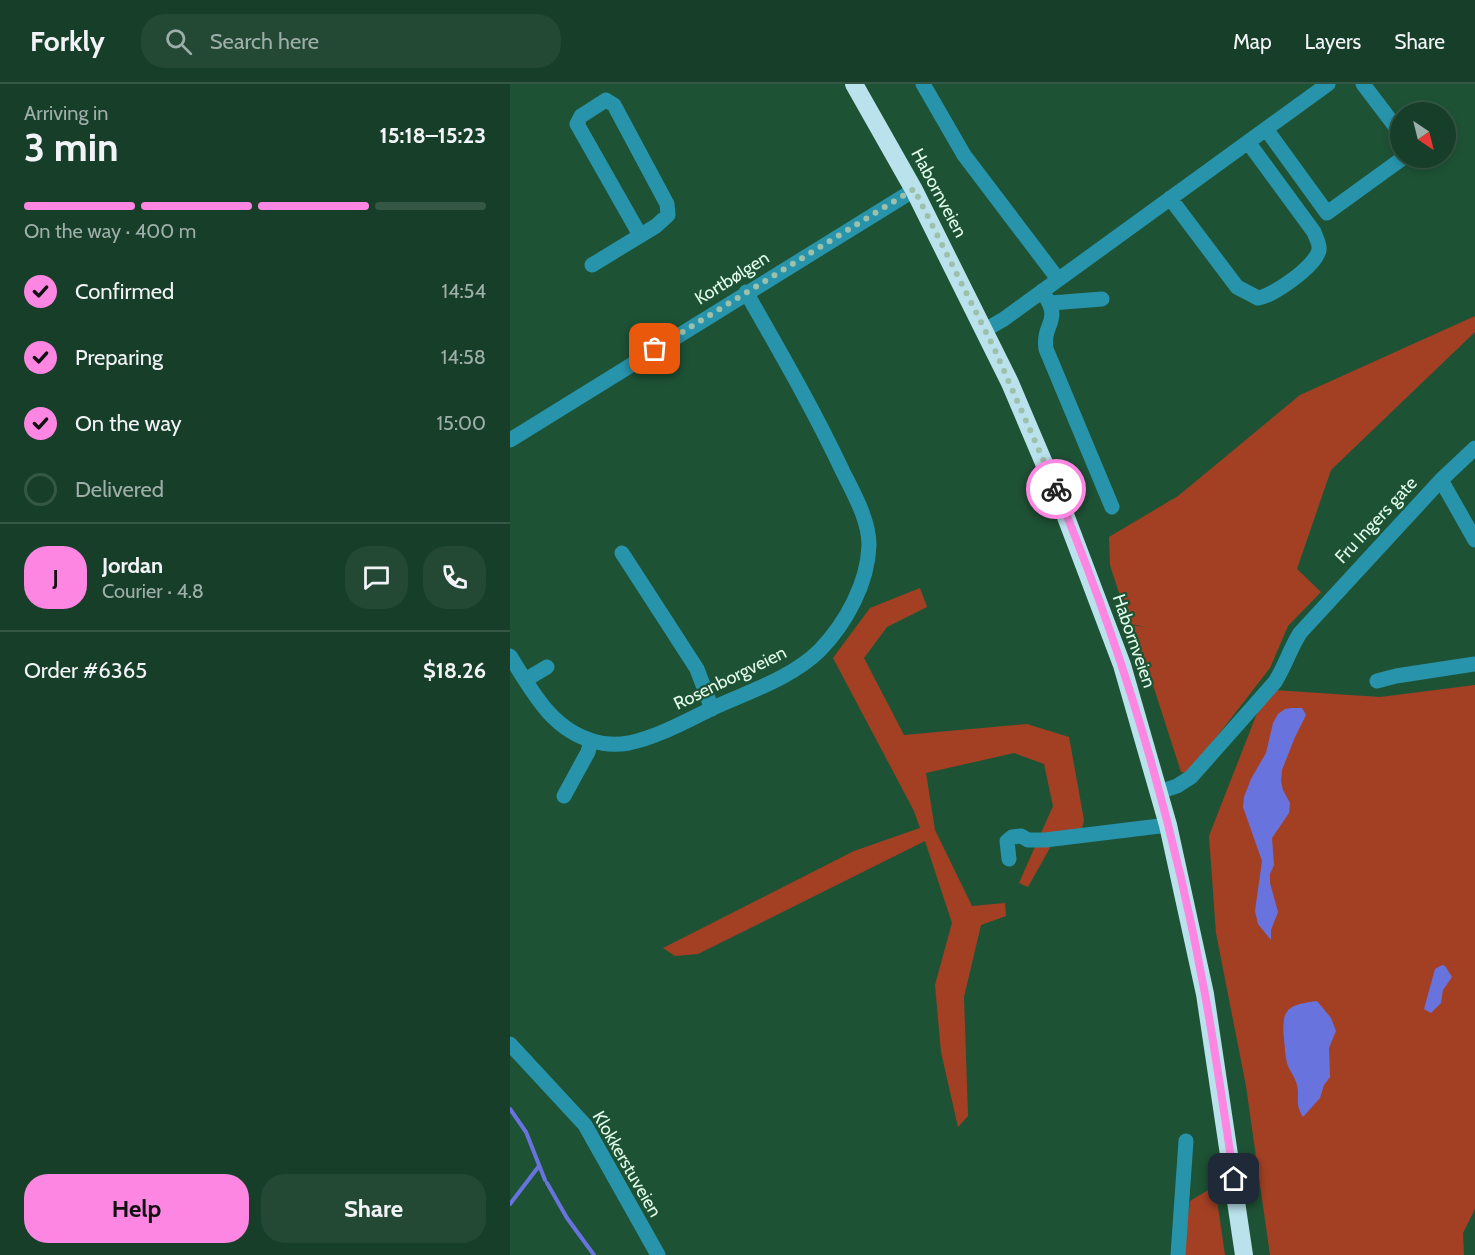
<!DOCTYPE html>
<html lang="en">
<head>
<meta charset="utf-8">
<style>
	:root { --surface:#163e28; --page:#234934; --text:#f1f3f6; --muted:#9eaea8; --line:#355745; --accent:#fd86e2 }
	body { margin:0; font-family:Cabin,sans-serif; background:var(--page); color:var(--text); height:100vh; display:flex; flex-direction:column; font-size:22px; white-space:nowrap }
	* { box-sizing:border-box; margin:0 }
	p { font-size:20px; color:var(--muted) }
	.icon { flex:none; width:33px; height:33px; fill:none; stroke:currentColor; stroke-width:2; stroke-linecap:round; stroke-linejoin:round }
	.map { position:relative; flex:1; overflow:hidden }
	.side { display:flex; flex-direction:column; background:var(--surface); width:510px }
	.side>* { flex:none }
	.needle { width:39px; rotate:145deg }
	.fabs { position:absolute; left:880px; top:18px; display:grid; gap:12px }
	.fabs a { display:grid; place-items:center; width:66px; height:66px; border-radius:50%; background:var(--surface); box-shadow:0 3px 9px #0003,0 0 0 2px var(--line); font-size:30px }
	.pin { position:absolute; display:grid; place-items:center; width:51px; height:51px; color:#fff; margin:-26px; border-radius:12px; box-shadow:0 3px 9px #0006 }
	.courier { position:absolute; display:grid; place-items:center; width:60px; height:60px; margin:-30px; border:4px solid #fd86e2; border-radius:50%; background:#fff; color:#222; box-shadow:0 2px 8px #0007 }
	.summary em { font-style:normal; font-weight:700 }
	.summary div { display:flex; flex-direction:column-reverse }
	.summary { display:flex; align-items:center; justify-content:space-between; height:102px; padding:0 24px }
	h1 { font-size:39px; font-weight:700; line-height:45px }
	.bar { display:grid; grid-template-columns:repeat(4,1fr); gap:9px 6px; align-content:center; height:72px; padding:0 24px }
	.bar i { height:8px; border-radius:4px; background:var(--line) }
	.bar .on { background:var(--accent) }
	.bar p { grid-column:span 4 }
	.line { display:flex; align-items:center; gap:15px; padding:0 24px; border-top:2px solid var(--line) }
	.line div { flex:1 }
	.round { display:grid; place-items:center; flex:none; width:63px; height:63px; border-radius:24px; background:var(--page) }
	ol { padding:0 24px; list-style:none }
	li { display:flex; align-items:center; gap:18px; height:66px }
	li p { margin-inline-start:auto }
	li .icon { padding:6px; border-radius:50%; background:var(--accent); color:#111; stroke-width:4 }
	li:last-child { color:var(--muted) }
	li i { width:33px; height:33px; border:3px solid var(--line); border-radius:50% }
	.button { display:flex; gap:12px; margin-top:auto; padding:12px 24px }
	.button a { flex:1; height:69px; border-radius:24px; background:var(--accent); color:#111; font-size:24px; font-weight:700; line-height:69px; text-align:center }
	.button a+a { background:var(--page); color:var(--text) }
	header { display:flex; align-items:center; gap:36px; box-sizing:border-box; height:84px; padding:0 30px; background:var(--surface); border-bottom:2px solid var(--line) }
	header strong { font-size:28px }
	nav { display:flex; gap:33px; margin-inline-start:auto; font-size:21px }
	.search { width:420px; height:54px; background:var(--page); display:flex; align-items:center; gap:15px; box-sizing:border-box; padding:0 21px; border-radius:24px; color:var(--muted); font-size:22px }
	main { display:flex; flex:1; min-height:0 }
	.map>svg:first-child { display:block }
	.green { fill:#a34024 }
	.water { fill:#6973de }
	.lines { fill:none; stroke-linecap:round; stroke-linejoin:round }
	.stream { stroke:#6973de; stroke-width:4 }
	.minor { stroke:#2794ab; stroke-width:15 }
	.highway { stroke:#bae2ed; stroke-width:18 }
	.done { stroke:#9dc0ab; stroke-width:6; stroke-dasharray:0 10.8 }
	.route { stroke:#fd86e2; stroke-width:8 }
	.labels { text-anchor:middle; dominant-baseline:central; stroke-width:4.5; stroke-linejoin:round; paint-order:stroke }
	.street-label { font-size:18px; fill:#e1fcea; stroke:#1e5235 }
</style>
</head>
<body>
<header>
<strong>Forkly</strong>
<div class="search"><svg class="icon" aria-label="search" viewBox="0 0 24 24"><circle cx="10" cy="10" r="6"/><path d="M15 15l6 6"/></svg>Search here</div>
<nav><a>Map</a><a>Layers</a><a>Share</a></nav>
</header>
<main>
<section class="side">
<div class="summary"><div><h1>3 min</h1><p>Arriving in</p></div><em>15:18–15:23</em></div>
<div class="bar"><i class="on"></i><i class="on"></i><i class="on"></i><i></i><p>On the way · 400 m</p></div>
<ol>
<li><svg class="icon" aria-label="check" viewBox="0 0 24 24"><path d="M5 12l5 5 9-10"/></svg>Confirmed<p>14:54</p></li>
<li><svg class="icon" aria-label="check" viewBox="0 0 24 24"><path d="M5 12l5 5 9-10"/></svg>Preparing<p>14:58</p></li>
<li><svg class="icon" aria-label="check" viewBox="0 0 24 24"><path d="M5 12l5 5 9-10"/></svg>On the way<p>15:00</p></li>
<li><i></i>Delivered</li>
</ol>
<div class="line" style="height:108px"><b class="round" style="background:var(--accent);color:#111">J</b><div><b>Jordan</b><p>Courier · 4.8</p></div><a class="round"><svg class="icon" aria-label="chat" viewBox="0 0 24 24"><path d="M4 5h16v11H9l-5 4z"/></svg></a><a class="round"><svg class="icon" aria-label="phone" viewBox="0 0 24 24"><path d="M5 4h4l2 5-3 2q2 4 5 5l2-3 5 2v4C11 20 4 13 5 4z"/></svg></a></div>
<div class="line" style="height:78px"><div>Order #6365</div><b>$18.26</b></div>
<div class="button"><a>Help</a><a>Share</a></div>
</section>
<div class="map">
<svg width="965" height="1171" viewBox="0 0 965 1171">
	<rect width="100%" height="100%" fill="#1e5235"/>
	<path class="green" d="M965,232V248L821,386L787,485L811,508L778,542L760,584L684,682L676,689L671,688L644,604L617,541L637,543L619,540L600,481L599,453L668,412L790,311Z
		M410,504L417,523L377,543L354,574L394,651L517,640L559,653L574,736L569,757L541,762L518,803L509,799L543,722L534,680L504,669L416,689L425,746L462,822L495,819L496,832L471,841L454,913L458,1032L448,1043L431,968L425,901L442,839L415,757L188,870L165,872L153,864L344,767L410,744L404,727L323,574L360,524Z
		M965,601V1125L953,1149L954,1171H760L736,1002L706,849L699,752L751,619L764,606L870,613Z
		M705,1102L715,1171H673L680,1117Z"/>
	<path class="water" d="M782,624H792L796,631L785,653L772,686L771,697L773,706L780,719L779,729L762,754L764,781L760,790V799L768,828L761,846V856L748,840L745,827L752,777L733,723L734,713L741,695L756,669L763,639L768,630L775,625Z
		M932,881L935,882L942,893L933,906L931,919L921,929L914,925L925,885Z
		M807,917L821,934L826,947L819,964L820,993L814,1001L810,1014L793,1033C784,1018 790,1015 787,1001C785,993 779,986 777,979C775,971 775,963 774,955C771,924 778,921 807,917Z"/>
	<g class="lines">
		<path class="stream" d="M0,1025L16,1048L35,1096
			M37,1099L57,1134L84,1171
			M0,1120L29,1082"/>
		<path class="minor" d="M413,0L454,71L548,195
			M853,0L891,50
			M756,45L817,129L893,74
			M660,114L727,203L748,214C763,212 806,182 809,166C810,160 806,154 804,148L738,58
			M82,181L146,142L158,131L157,120L104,21L96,16L71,32L67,40L130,151
			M532,207C554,239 532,237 536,265L602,423
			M541,219L592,215
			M475,246L494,235L818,0
			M0,356L404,106
			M931,396L965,456
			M112,469L187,585L202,625
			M0,572C22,607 41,645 83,657C95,661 107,661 119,659C148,653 176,637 203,624C238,608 282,594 310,566C336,539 358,499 359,461C359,436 344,410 333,388C304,326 270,268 236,208
			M15,596L37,583
			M867,597L886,592L965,580
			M649,708L667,702L681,693L765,598C775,582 780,565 790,549L931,396L965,364
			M54,712L78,668L81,657
			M499,775L497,757L502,753L511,752L518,756H535L658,741
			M0,960L75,1041L148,1171
			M668,1171L676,1057"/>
		<path class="highway" d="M344,0L404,106L500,299L548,412L612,581L658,741L695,910L734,1171"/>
	</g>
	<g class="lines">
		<path class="done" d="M145,265L404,105L484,264L546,405"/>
		<path class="route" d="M546,405C613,566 664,739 695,910C706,971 715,1033 724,1095"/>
	</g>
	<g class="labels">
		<g class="street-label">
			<text transform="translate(429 109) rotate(62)">Habornveien</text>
			<text transform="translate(222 194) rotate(-32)">Kortbølgen</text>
			<text transform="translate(866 436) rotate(-47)">Fru Ingers gate</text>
			<text transform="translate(624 557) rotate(71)">Habornveien</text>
			<text transform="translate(220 594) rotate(-26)">Rosenborgveien</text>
			<text transform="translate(117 1080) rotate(60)">Klokkerstuveien</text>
		</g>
	</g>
</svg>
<div class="fabs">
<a><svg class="needle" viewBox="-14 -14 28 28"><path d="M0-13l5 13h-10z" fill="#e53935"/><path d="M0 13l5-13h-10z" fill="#9eaea8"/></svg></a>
</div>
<div class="pin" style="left:145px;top:265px;background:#ea580c"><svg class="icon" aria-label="bag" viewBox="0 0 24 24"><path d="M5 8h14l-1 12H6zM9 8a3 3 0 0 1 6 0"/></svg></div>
<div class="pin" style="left:724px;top:1095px;background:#1f2937"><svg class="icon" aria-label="home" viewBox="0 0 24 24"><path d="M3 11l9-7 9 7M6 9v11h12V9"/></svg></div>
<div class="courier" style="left:546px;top:405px"><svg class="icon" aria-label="bike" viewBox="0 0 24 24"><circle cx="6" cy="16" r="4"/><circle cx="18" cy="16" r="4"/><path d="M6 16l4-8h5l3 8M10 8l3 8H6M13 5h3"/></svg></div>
</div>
</main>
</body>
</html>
